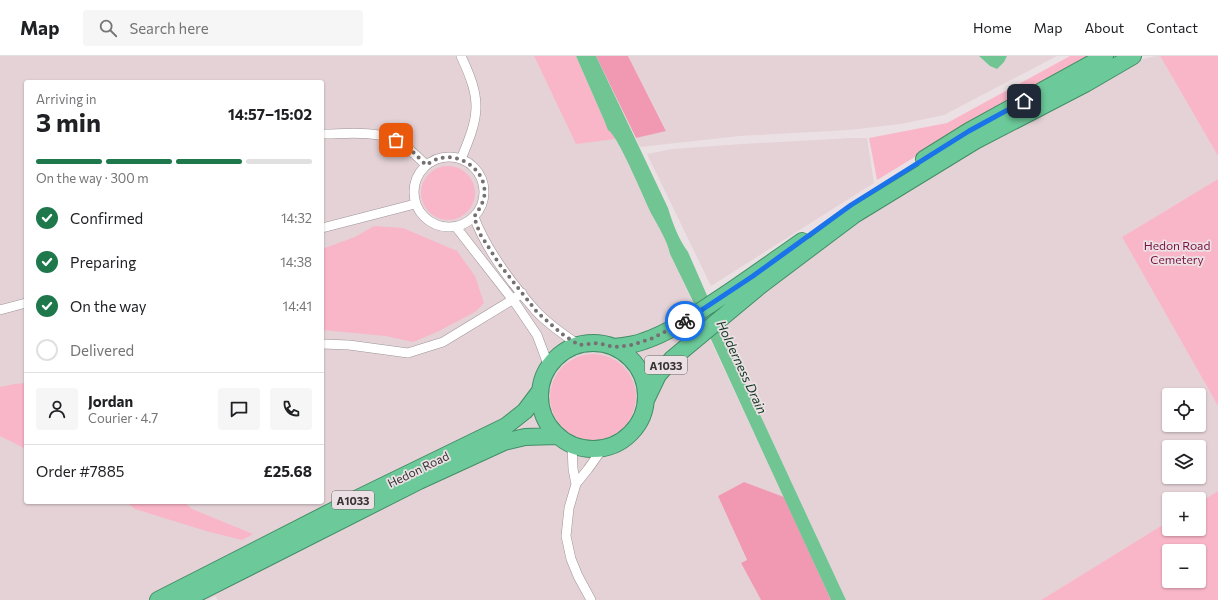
<!DOCTYPE html>
<html lang="en">
<head>
<meta charset="utf-8">
<style>
	:root { --surface:#fff; --page:#f6f6f6; --text:#202124; --muted:#757577; --line:#e0e0e0; --accent:#1f784c }
	body { margin:0; font-family:Commissioner,sans-serif; background:var(--page); color:var(--text); height:100vh; display:flex; flex-direction:column; font-size:15px; white-space:nowrap }
	* { box-sizing:border-box; margin:0 }
	p { font-size:13px; color:var(--muted) }
	.icon { flex:none; width:22px; height:22px; fill:none; stroke:currentColor; stroke-width:2; stroke-linecap:round; stroke-linejoin:round }
	.map { position:relative; flex:1; overflow:hidden }
	.side { position:absolute; left:24px; top:24px; width:300px; height:424px; display:flex; flex-direction:column; background:var(--surface); border-radius:4px; box-shadow:0 1px 3px #0004 }
	.side>* { flex:none }
	.controls { position:absolute; left:1162px; top:332px; display:grid; gap:8px }
	.controls a { display:grid; place-items:center; width:44px; height:44px; border-radius:4px; background:var(--surface); box-shadow:0 1px 3px #0004; font-size:20px }
	.pin { position:absolute; display:grid; place-items:center; width:34px; height:34px; color:#fff; margin:-17px; border-radius:8px; box-shadow:0 2px 6px #0006 }
	.courier { position:absolute; display:grid; place-items:center; width:40px; height:40px; margin:-20px; border:3px solid #1a73e8; border-radius:50%; background:#fff; color:#222; box-shadow:0 1px 5px #0007 }
	.overview em { font-style:normal; font-weight:700 }
	.overview div { display:flex; flex-direction:column-reverse }
	.overview { display:flex; align-items:center; justify-content:space-between; height:68px; padding:0 12px }
	h1 { font-size:26px; font-weight:700; line-height:30px }
	.bar { display:grid; grid-template-columns:repeat(4,1fr); gap:6px 4px; align-content:center; height:48px; padding:0 12px }
	.bar i { height:5px; border-radius:3px; background:var(--line) }
	.bar .selected { background:var(--accent) }
	.bar p { grid-column:span 4 }
	.line { display:flex; align-items:center; gap:10px; padding:0 12px; border-top:1px solid var(--line) }
	.line div { flex:1 }
	.round { display:grid; place-items:center; flex:none; width:42px; height:42px; border-radius:4px; background:var(--page) }
	ol { padding:0 12px; list-style:none }
	li { display:flex; align-items:center; gap:12px; height:44px }
	li p { margin-inline-start:auto }
	li .icon { padding:4px; border-radius:50%; background:var(--accent); color:#fff; stroke-width:4 }
	li:last-child { color:var(--muted) }
	li i { width:22px; height:22px; border:2px solid var(--line); border-radius:50% }
	header { display:flex; align-items:center; gap:24px; box-sizing:border-box; height:56px; padding:0 20px; background:var(--surface); border-bottom:1px solid var(--line) }
	header strong { font-size:19px }
	nav { display:flex; gap:22px; margin-inline-start:auto; font-size:14px }
	.search { width:280px; height:36px; background:var(--page); display:flex; align-items:center; gap:10px; box-sizing:border-box; padding:0 14px; border-radius:4px; color:var(--muted); font-size:15px }
	.map>svg:first-child { display:block }
	.built { fill:#e4d2d7; fill-rule:evenodd }
	.green { fill:#f9b6c8; fill-rule:evenodd }
	.forest { fill:#f199b3 }
	.water { fill:#70c593 }
	.lines { fill:none; stroke-linecap:round; stroke-linejoin:round }
	.minor-casing { stroke:#9d9496; stroke-width:10 }
	.trunk-casing { stroke:#428d65; stroke-width:18 }
	.minor { stroke:#fff; stroke-width:9 }
	.trunk { stroke:#6cca9a; stroke-width:16 }
	.done { stroke:#767072; stroke-width:4; stroke-dasharray:0 7.2 }
	.route { stroke:#1a73e8; stroke-width:5 }
	.labels { text-anchor:middle; dominant-baseline:central; stroke-width:3.5; stroke-linejoin:round; paint-order:stroke }
	.shield { fill:#ebe1e4; stroke:#6d6769; stroke-width:1 }
	.shield-label { font-size:11px; font-weight:bold; fill:#373334 }
	.park-label { font-size:12px; fill:#7a123f; stroke:#ebe1e4 }
	.street-label { font-size:12px; fill:#373334; stroke:#ebe1e4 }
	.water-label { font-size:13px; font-style:italic; fill:#123723; stroke:#ebe1e4 }
</style>
</head>
<body>
<header>
<strong>Map</strong>
<div class="search"><svg class="icon" aria-label="search" viewBox="0 0 24 24"><circle cx="10" cy="10" r="6"/><path d="M15 15l6 6"/></svg>Search here</div>
<nav><a>Home</a><a>Map</a><a>About</a><a>Contact</a></nav>
</header>
<div class="map">
<svg width="1218" height="544" viewBox="0 0 1218 544">
	<rect width="100%" height="100%" fill="#ebe1e4"/>
	<path class="built" d="M0,0H534L576,87L616,83L640,130L652,159L661,174L668,189L670,198L784,441L744,426L718,440L747,505L741,507L761,544H218L215,540L208,544H0ZM26,26H322V446H26ZM590,298L631,360L622,372L565,374L555,361L550,344L551,331L555,321L570,304L578,301Z
		M628,0H1057L944,59L901,68L849,74L740,80L640,91L636,82L666,74Z
		M1155,0H1160L1218,100V123L1122,181L1218,350V435L1199,447V443H1169V465L1041,544H846L744,324L714,257L775,208L1091,16ZM1169,339H1199V369H1169ZM1169,391H1199V421H1169Z
		M850,82H867L874,127L711,230L647,98L672,93L742,88Z"/>
	<path class="green" d="M534,0H576L604,64L605,67L616,83L576,88Z
		M1070,0H1100L964,71L877,124L869,82L947,67Z
		M1160,0H1218V100Z
		M421 137a27 27 0 1 1 54 0a27 27 0 1 1-54 0Z
		M1218,123V350L1122,181Z
		M374,170L403,172L457,195L475,220L484,247L475,256L437,276L413,286L386,280L322,274V193L355,181Z
		M550 341a43 43 0 1 1 86 0a43 43 0 1 1-86 0Z
		M26,327V393L0,380V331L15,328Z
		M1218,435V544H1041L1169,465V473H1199V447ZM1169,495H1199V525H1169Z
		M126,446H184L192,453L253,478L242,484L206,475L135,453Z"/>
	<path class="forest" d="M596,0H628L666,75L636,82Z
		M744,426L784,441L831,544H761L741,507L747,504L718,440Z"/>
	<path class="water" d="M576,0H596L668,152C673,168 678,182 688,196L744,324L846,544H831L703,266L670,198C667,184 659,172 652,159C645,145 618,79 608,74L604,64Z
		M979,0H1007L1004,6L997,13L990,10Z"/>
	<g class="lines">
		<g class="minor-casing">
			<path id="minor" d="M461,0C482,45 480,58 461,103
				M322,78C344,78 377,74 397,85C408,91 417,100 426,109
				M414 136a35 35 0 1 1 70 0a35 35 0 1 1-70 0Z
				M474,161C486,193 513,229 536,255C548,268 564,279 579,289
				M456,171L516,248L537,279L549,311
				M322,172L415,148
				M0,254L26,247
				M322,288L349,289L408,297L411,296L443,286L512,244L522,237
				M572,389L573,413L576,428
				M591,544L578,520L571,503L566,480L569,452L576,428L588,413L603,392"/>
		</g>
		<g class="trunk-casing">
			<path id="trunk" d="M924,103L969,75L1105,0
				M540 340a53 53 0 1 1 106 0a53 53 0 1 1-106 0Z
				M614,291C624,290 634,289 644,285C668,277 690,262 711,248C742,228 772,206 802,185
				M646,344L658,319L672,303L761,229L854,159L975,85L1085,28L1133,0
				M158,544L352,445L506,370L525,355L540,335
				M184,544L419,425L504,386L525,381L557,380"/>
		</g>
		<use href="#minor" class="minor"/>
		<use href="#trunk" class="trunk"/>
	</g>
	<g class="lines">
		<path class="done" d="M396,84L410,93L426,109C430,107 434,104 437,103C461,95 489,116 484,142C482,149 478,155 474,161L480,178L500,209L537,256L562,278L579,289L597,287L614,291L632,289L653,282L685,265"/>
		<path class="route" d="M685,265L753,220L851,149L969,75L1024,45"/>
	</g>
	<g class="labels">
		<g class="shield">
			<rect x="645" y="300" width="42" height="18" rx="3"/>
			<rect x="332" y="435" width="42" height="18" rx="3"/>
		</g>
		<g class="shield-label">
			<text x="666" y="309">A1033</text>
			<text x="353" y="444">A1033</text>
		</g>
		<g class="park-label">
			<text x="1177" y="189">Hedon Road<tspan x="1177" dy="14">Cemetery</tspan></text>
		</g>
		<g class="street-label">
			<text transform="translate(418 413) rotate(-26)">Hedon Road</text>
		</g>
		<g class="water-label">
			<text transform="translate(742 311) rotate(65)">Holderness Drain</text>
		</g>
	</g>
</svg>
<div class="controls">
<a><svg class="icon" aria-label="locate" viewBox="0 0 24 24"><circle cx="12" cy="12" r="6"/><path d="M12 2v4M12 18v4M2 12h4M18 12h4"/></svg></a>
<a><svg class="icon" aria-label="layers" viewBox="0 0 24 24"><path d="M12 4l9 5-9 5-9-5zM3 14l9 5 9-5"/></svg></a>
<a>+</a>
<a>−</a>
</div>
<div class="pin" style="left:396px;top:84px;background:#ea580c"><svg class="icon" aria-label="bag" viewBox="0 0 24 24"><path d="M5 8h14l-1 12H6zM9 8a3 3 0 0 1 6 0"/></svg></div>
<div class="pin" style="left:1024px;top:45px;background:#1f2937"><svg class="icon" aria-label="home" viewBox="0 0 24 24"><path d="M3 11l9-7 9 7M6 9v11h12V9"/></svg></div>
<div class="courier" style="left:685px;top:265px"><svg class="icon" aria-label="bike" viewBox="0 0 24 24"><circle cx="6" cy="16" r="4"/><circle cx="18" cy="16" r="4"/><path d="M6 16l4-8h5l3 8M10 8l3 8H6M13 5h3"/></svg></div>
<section class="side">
<div class="overview"><div><h1>3 min</h1><p>Arriving in</p></div><em>14:57–15:02</em></div>
<div class="bar"><i class="selected"></i><i class="selected"></i><i class="selected"></i><i></i><p>On the way · 300 m</p></div>
<ol>
<li><svg class="icon" aria-label="check" viewBox="0 0 24 24"><path d="M5 12l5 5 9-10"/></svg>Confirmed<p>14:32</p></li>
<li><svg class="icon" aria-label="check" viewBox="0 0 24 24"><path d="M5 12l5 5 9-10"/></svg>Preparing<p>14:38</p></li>
<li><svg class="icon" aria-label="check" viewBox="0 0 24 24"><path d="M5 12l5 5 9-10"/></svg>On the way<p>14:41</p></li>
<li><i></i>Delivered</li>
</ol>
<div class="line" style="height:72px"><a class="round"><svg class="icon" aria-label="person" viewBox="0 0 24 24"><circle cx="12" cy="8" r="4"/><path d="M4 21q1-7 8-7t8 7"/></svg></a><div><b>Jordan</b><p>Courier · 4.7</p></div><a class="round"><svg class="icon" aria-label="chat" viewBox="0 0 24 24"><path d="M4 5h16v11H9l-5 4z"/></svg></a><a class="round"><svg class="icon" aria-label="phone" viewBox="0 0 24 24"><path d="M5 4h4l2 5-3 2q2 4 5 5l2-3 5 2v4C11 20 4 13 5 4z"/></svg></a></div>
<div class="line" style="height:52px"><div>Order #7885</div><b>£25.68</b></div>
</section>
</div>
</body>
</html>
